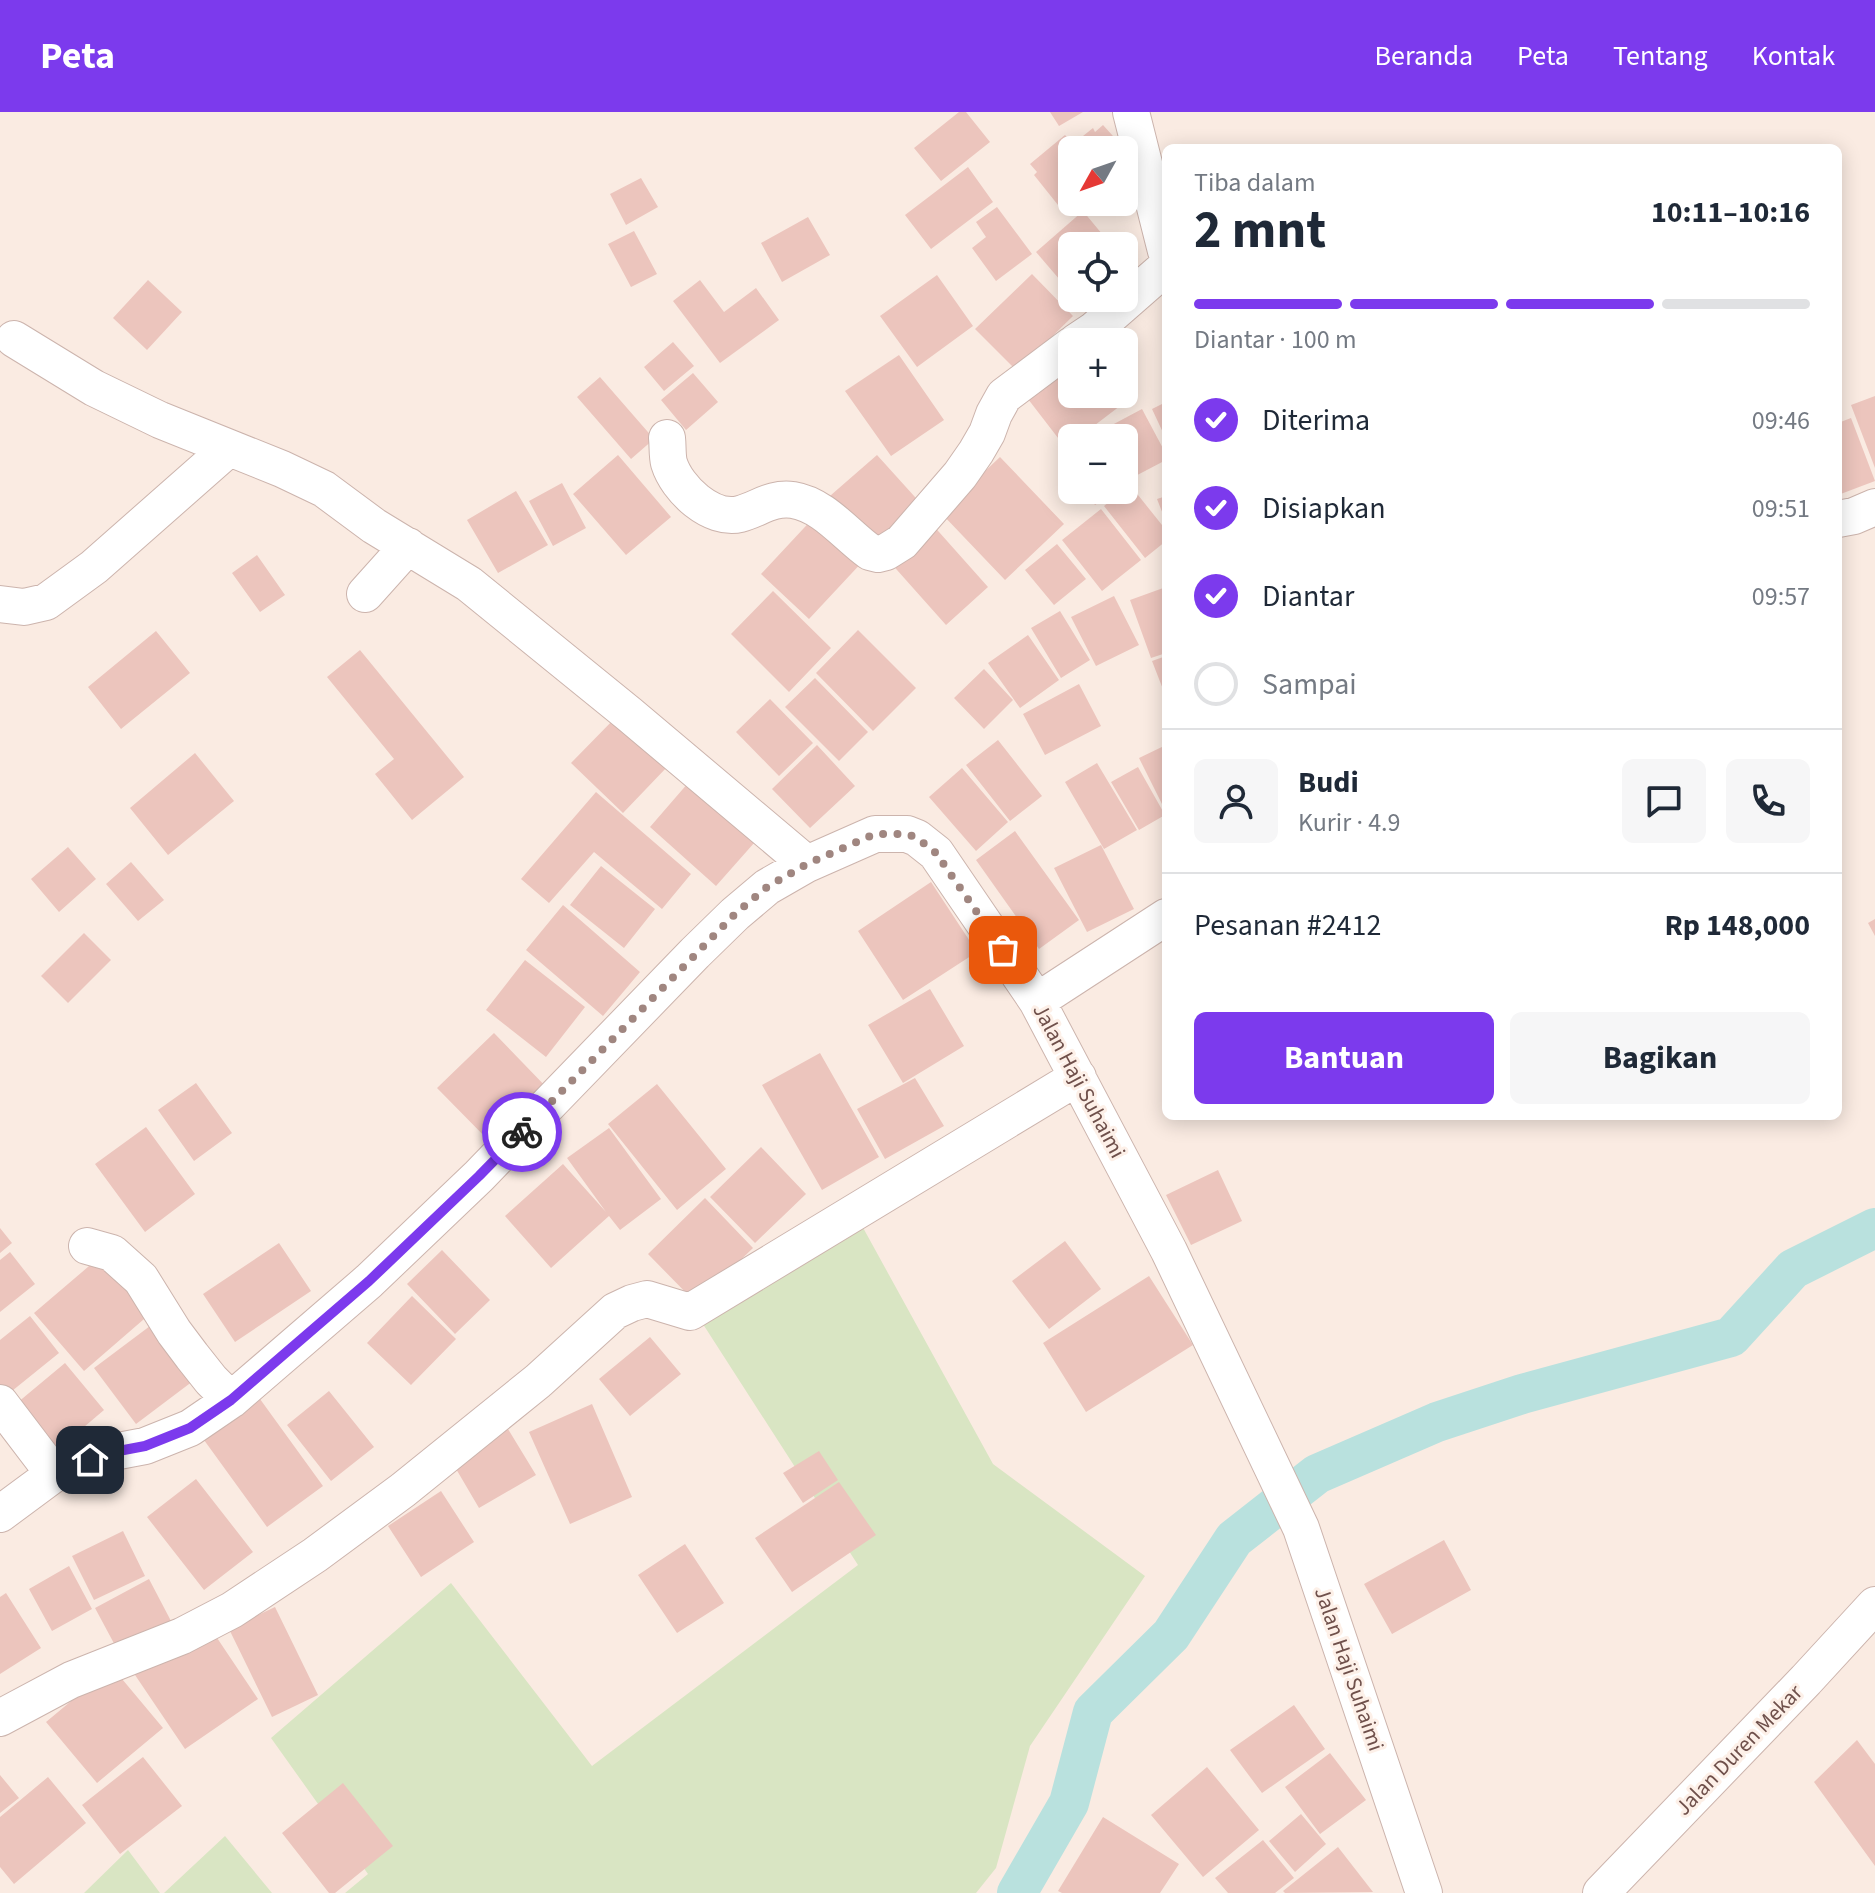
<!DOCTYPE html>
<html lang="id">
<head>
<meta charset="utf-8">
<style>
	:root { --surface:#fff; --page:#f6f6f7; --text:#1f2937; --muted:#747a83; --line:#e0e1e3; --accent:#7c3aed }
	body { margin:0; font-family:"Source Sans 3",sans-serif; background:var(--page); color:var(--text); height:100vh; display:flex; flex-direction:column; font-size:30px; white-space:nowrap }
	* { box-sizing:border-box; margin:0 }
	p { font-size:26px; color:var(--muted) }
	.icon { flex:none; width:44px; height:44px; fill:none; stroke:currentColor; stroke-width:2; stroke-linecap:round; stroke-linejoin:round }
	.map { position:relative; flex:1; overflow:hidden }
	.drawer { position:absolute; left:1162px; top:32px; width:680px; height:976px; display:flex; flex-direction:column; background:var(--surface); border-radius:12px; box-shadow:0 4px 20px #0003 }
	.drawer>* { flex:none }
	.needle { width:52px; rotate:230deg }
	.fabs { position:absolute; left:1058px; top:24px; display:grid; gap:16px }
	.fabs a { display:grid; place-items:center; width:80px; height:80px; border-radius:12px; background:var(--surface); box-shadow:0 4px 20px #0003; font-size:40px }
	.pin { position:absolute; display:grid; place-items:center; width:68px; height:68px; color:#fff; margin:-34px; border-radius:16px; box-shadow:0 4px 12px #0006 }
	.courier { position:absolute; display:grid; place-items:center; width:80px; height:80px; margin:-40px; border:6px solid #7c3aed; border-radius:50%; background:#fff; color:#222; box-shadow:0 2px 10px #0007 }
	.summary em { font-style:normal; font-weight:700 }
	.summary div { display:flex; flex-direction:column-reverse }
	.summary { display:flex; align-items:center; justify-content:space-between; height:136px; padding:0 32px }
	h1 { font-size:52px; font-weight:700; line-height:60px }
	.bar { display:grid; grid-template-columns:repeat(4,1fr); gap:12px 8px; align-content:center; height:96px; padding:0 32px }
	.bar i { height:10px; border-radius:6px; background:var(--line) }
	.bar .on { background:var(--accent) }
	.bar p { grid-column:span 4 }
	.line { display:flex; align-items:center; gap:20px; padding:0 32px; border-top:2px solid var(--line) }
	.line div { flex:1 }
	.round { display:grid; place-items:center; flex:none; width:84px; height:84px; border-radius:12px; background:var(--page) }
	ol { padding:0 32px; list-style:none }
	li { display:flex; align-items:center; gap:24px; height:88px }
	li p { margin-inline-start:auto }
	li .icon { padding:8px; border-radius:50%; background:var(--accent); color:#fff; stroke-width:4 }
	li:last-child { color:var(--muted) }
	li i { width:44px; height:44px; border:4px solid var(--line); border-radius:50% }
	.primary-button { display:flex; gap:16px; margin-top:auto; padding:16px 32px }
	.primary-button a { flex:1; height:92px; border-radius:12px; background:var(--accent); color:#fff; font-size:32px; font-weight:700; line-height:92px; text-align:center }
	.primary-button a+a { background:var(--page); color:var(--text) }
	header { display:flex; align-items:center; gap:48px; box-sizing:border-box; height:112px; padding:0 40px; background:var(--accent); color:#fff }
	header strong { font-size:38px }
	nav { display:flex; gap:44px; margin-inline-start:auto; font-size:28px }
	.map>svg:first-child { display:block }
	.green { fill:#d9e5c3 }
	.lines { fill:none; stroke-linecap:round; stroke-linejoin:round }
	.canal { stroke:#b9e1de; stroke-width:40 }
	.building { fill:#ecc5bd }
	.minor-casing { stroke:#ccb4ad; stroke-width:38 }
	.minor { stroke:#fff; stroke-width:36 }
	.done { stroke:#a08680; stroke-width:8; stroke-dasharray:0 14.4 }
	.route { stroke:#7c3aed; stroke-width:10 }
	.labels { text-anchor:middle; dominant-baseline:central; stroke-width:6; stroke-linejoin:round; paint-order:stroke }
	.street-label { font-size:22px; fill:#6f504b; stroke:#fdf0e8 }
</style>
</head>
<body>
<header>
<strong>Peta</strong>
<nav><a>Beranda</a><a>Peta</a><a>Tentang</a><a>Kontak</a></nav>
</header>
<div class="map">
<svg width="1875" height="1781" viewBox="0 0 1875 1781">
	<rect width="100%" height="100%" fill="#faebe2"/>
	<path class="green" d="M850,1092L993,1352L1145,1464L1030,1634L996,1756L976,1781H345L368,1762L271,1626L451,1471L592,1654L858,1453L701,1209Z
		M225,1724L272,1781H164Z
		M128,1738L160,1781H84Z"/>
	<g class="lines">
		<path class="canal" d="M1017,1781L1069,1691L1093,1600L1171,1523L1234,1427L1317,1362L1437,1310L1522,1282L1731,1225L1793,1157L1875,1116"/>
	</g>
	<path class="building" d="M959,0H966L990,30L941,69L914,36Z
		M1050,0H1083L1059,14Z
		M1103,13L1122,34L1117,38H1072V90H1082L1066,103L1034,63L1037,60L1030,52L1065,23L1073,32L1093,16L1095,20Z
		M968,55L993,90L931,137L905,103Z
		M641,66L658,95L626,113L610,82Z
		M997,95L1032,142L996,169L972,136L986,125L976,110Z
		M1083,99L1112,134H1072V182L1036,140Z
		M808,105L830,143L782,170L761,131Z
		M634,119L657,162L631,175L608,132Z
		M1124,147L1141,167L1124,181Z
		M1032,162L1073,204L1017,259L975,217Z
		M937,163L973,214L917,255L880,204Z
		M148,168L182,200L147,238L113,206Z
		M700,168L724,200L756,176L779,208L720,251L673,189Z
		M1075,186H1119L1094,207Z
		M673,230L694,254L664,279L644,255Z
		M899,243L944,308L891,344L845,279Z
		M1072,253V282H1124V264L1137,281L1078,326H1072V330L1065,335L1028,287Z
		M693,261L718,290L686,318L661,288Z
		M600,265L654,327L631,347L577,285Z
		M1875,284V356L1851,293Z
		M1166,290V327L1152,297Z
		M1142,297L1166,342V348L1124,370V326H1100L1097,321Z
		M1851,306L1875,369L1838,383V311Z
		M1072,337V358L1063,343Z
		M618,343L671,405L626,443L573,382Z
		M877,343L924,395L885,432L823,390Z
		M1000,345L1064,412L1005,468L941,401Z
		M562,371L586,416L553,434L529,389Z
		M1130,373L1166,418V429L1145,446L1104,394Z
		M1085,378H1119L1095,393Z
		M516,379L548,433L498,461L467,408Z
		M1166,384V410L1157,387Z
		M1101,397L1141,448L1102,479L1062,428Z
		M817,402L865,447L809,507L761,462Z
		M931,411L988,475L946,513L889,449Z
		M1057,432L1086,467L1054,493L1025,458Z
		M257,443L285,483L260,500L232,461Z
		M1166,475V541L1151,546L1130,488Z
		M773,479L831,536L789,580L731,522Z
		M1114,484L1139,533L1096,554L1071,505Z
		M1060,499L1090,548L1061,566L1031,516Z
		M858,518L916,576L873,619L816,561Z
		M156,519L190,561L121,617L88,575Z
		M1028,523L1059,568L1020,596L988,551Z
		M360,538L464,665L412,708L375,662L394,647L327,565Z
		M1166,544V585L1152,549Z
		M984,557L1013,588L984,617L954,586Z
		M815,566L868,620L839,649L785,595Z
		M1079,572L1101,614L1045,643L1023,602Z
		M770,587L813,631L779,664L736,620Z
		M617,604L668,654L623,701L571,651Z
		M998,628L1042,684L1010,709L966,653Z
		M817,633L855,674L810,716L772,677Z
		M1166,633V700L1139,646Z
		M195,641L234,689L168,743L130,696Z
		M1097,651L1137,718L1104,737L1065,670Z
		M1138,655L1165,703L1139,718L1111,670Z
		M962,656L1008,710L976,739L929,685Z
		M695,663L762,722L716,774L650,715Z
		M596,680L691,762L662,797L594,740L549,791L521,767Z
		M1015,719L1079,808L1039,837L976,748Z
		M1101,733L1134,797L1087,820L1054,756Z
		M68,735L96,767L59,800L31,767Z
		M131,750L164,788L138,809L106,772Z
		M601,754L655,797L624,836L570,793Z
		M931,770L977,840L903,888L858,819Z
		M563,793L640,860L603,904L526,838Z
		M1875,807V824L1868,811Z
		M84,821L111,848L68,891L41,864Z
		M525,848L585,895L546,945L486,898Z
		M930,877L964,934L903,971L868,913Z
		M494,921L551,980L495,1035L437,976Z
		M820,941L879,1045L822,1078L762,973Z
		M915,966L944,1014L885,1047L857,997Z
		M196,971L232,1021L194,1049L158,998Z
		M657,972L726,1057L677,1098L608,1012Z
		M146,1015L195,1082L145,1120L95,1052Z
		M609,1016L661,1087L620,1118L609,1104L551,1156L505,1104L563,1052L606,1100L567,1046Z
		M761,1035L806,1082L755,1131L710,1085Z
		M1218,1058L1242,1109L1191,1133L1166,1083Z
		M705,1086L753,1136L696,1191L648,1142Z
		M0,1116L12,1131L0,1141Z
		M1065,1129L1101,1177L1049,1217L1012,1169Z
		M279,1131L311,1179L235,1230L203,1182Z
		M442,1138L490,1188L455,1222L407,1172Z
		M10,1140L35,1172L0,1200V1148Z
		M102,1143L151,1201L84,1259L34,1201Z
		M1149,1164L1193,1233L1086,1300L1043,1231Z
		M412,1184L456,1227L411,1273L367,1231Z
		M30,1204L59,1241L7,1283L0,1275V1228Z
		M154,1211L197,1266L136,1312L94,1256Z
		M650,1225L681,1262L630,1304L599,1267Z
		M65,1251L104,1298L51,1343L11,1296Z
		M329,1279L374,1335L331,1369L287,1313Z
		M260,1287L323,1374L267,1415L204,1328Z
		M592,1292L632,1385L570,1412L529,1320Z
		M508,1317L536,1363L479,1396L452,1350Z
		M819,1339L838,1368L803,1391L783,1361Z
		M196,1367L253,1440L204,1478L147,1405Z
		M839,1370L876,1423L792,1480L755,1426Z
		M441,1379L474,1430L421,1465L388,1414Z
		M123,1419L145,1464L94,1488L72,1444Z
		M1444,1428L1471,1478L1392,1522L1364,1472Z
		M685,1432L724,1491L677,1521L638,1463Z
		M69,1454L92,1497L52,1519L29,1477Z
		M149,1467L171,1509L117,1537L95,1496Z
		M6,1481L41,1536L0,1562V1485Z
		M275,1495L318,1583L272,1605L229,1517Z
		M207,1511L258,1587L185,1637L133,1560Z
		M112,1555L163,1616L97,1671L46,1610Z
		M1294,1593L1325,1637L1262,1681L1230,1638Z
		M1857,1628L1875,1652V1754L1814,1670Z
		M1330,1641L1366,1688L1320,1722L1285,1675Z
		M143,1645L182,1694L120,1742L82,1693Z
		M1207,1655L1259,1718L1203,1765L1151,1703Z
		M0,1663L19,1686L0,1701Z
		M48,1665L86,1711L14,1772L0,1755V1705Z
		M343,1671L393,1734L335,1781H329L282,1721Z
		M1301,1702L1326,1732L1295,1760L1269,1729Z
		M1103,1705L1179,1752L1160,1781H1062L1058,1779Z
		M1263,1728L1294,1766L1275,1781H1228L1215,1766Z
		M1338,1735L1373,1780L1285,1781L1283,1779Z"/>
	<g class="lines">
		<g class="minor-casing">
			<path id="minor" d="M1131,0L1166,139
				M14,227L94,276L160,308L282,357L324,377L374,414L469,472L629,602L807,752
				M1076,230L1094,218L1166,155
				M667,326C668,334 667,343 669,351C677,377 711,409 740,402C759,397 771,385 793,388C824,393 846,423 870,440L878,442L886,440L902,430L960,363L976,340L987,321L994,302L1004,284L1072,233
				M1838,407L1854,404L1875,395
				M365,482L408,434
				M0,492L24,495L46,490L94,455L229,336
				M1037,889L1166,805
				M87,1134L112,1141L141,1167L174,1220L192,1244L211,1268L231,1288
				M0,1291L54,1362
				M0,1402L54,1362L108,1341L145,1334L190,1316L231,1288L369,1169L479,1064L695,841L735,802L767,775L807,752L875,722H907L917,726L936,741L1037,889L1169,1139L1301,1416L1424,1781
				M0,1606L71,1568L182,1524L232,1498L315,1443L403,1378L538,1269L615,1199L632,1191L647,1187L690,1200L1078,965
				M1601,1781L1806,1568L1875,1493"/>
		</g>
		<use href="#minor" class="minor"/>
	</g>
	<g class="lines">
		<path class="done" d="M522,1020L735,802L767,775L807,752L875,722H907L917,726L936,741L1003,838"/>
		<path class="route" d="M90,1348L108,1341L145,1334L190,1316L231,1288L369,1169L479,1064L522,1020"/>
	</g>
	<g class="labels">
		<g class="street-label">
			<text transform="translate(1079 969) rotate(62)">Jalan Haji Suhaimi</text>
			<text transform="translate(1349 1557) rotate(71)">Jalan Haji Suhaimi</text>
			<text transform="translate(1739 1638) rotate(-46)">Jalan Duren Mekar</text>
		</g>
	</g>
</svg>
<div class="fabs">
<a><svg class="needle" viewBox="-14 -14 28 28"><path d="M0-13l5 13h-10z" fill="#e53935"/><path d="M0 13l5-13h-10z" fill="#747a83"/></svg></a>
<a><svg class="icon" aria-label="locate" viewBox="0 0 24 24"><circle cx="12" cy="12" r="6"/><path d="M12 2v4M12 18v4M2 12h4M18 12h4"/></svg></a>
<a>+</a>
<a>−</a>
</div>
<div class="pin" style="left:1003px;top:838px;background:#ea580c"><svg class="icon" aria-label="bag" viewBox="0 0 24 24"><path d="M5 8h14l-1 12H6zM9 8a3 3 0 0 1 6 0"/></svg></div>
<div class="pin" style="left:90px;top:1348px;background:#1f2937"><svg class="icon" aria-label="home" viewBox="0 0 24 24"><path d="M3 11l9-7 9 7M6 9v11h12V9"/></svg></div>
<div class="courier" style="left:522px;top:1020px"><svg class="icon" aria-label="bike" viewBox="0 0 24 24"><circle cx="6" cy="16" r="4"/><circle cx="18" cy="16" r="4"/><path d="M6 16l4-8h5l3 8M10 8l3 8H6M13 5h3"/></svg></div>
<section class="drawer">
<div class="summary"><div><h1>2 mnt</h1><p>Tiba dalam</p></div><em>10:11–10:16</em></div>
<div class="bar"><i class="on"></i><i class="on"></i><i class="on"></i><i></i><p>Diantar · 100 m</p></div>
<ol>
<li><svg class="icon" aria-label="check" viewBox="0 0 24 24"><path d="M5 12l5 5 9-10"/></svg>Diterima<p>09:46</p></li>
<li><svg class="icon" aria-label="check" viewBox="0 0 24 24"><path d="M5 12l5 5 9-10"/></svg>Disiapkan<p>09:51</p></li>
<li><svg class="icon" aria-label="check" viewBox="0 0 24 24"><path d="M5 12l5 5 9-10"/></svg>Diantar<p>09:57</p></li>
<li><i></i>Sampai</li>
</ol>
<div class="line" style="height:144px"><a class="round"><svg class="icon" aria-label="person" viewBox="0 0 24 24"><circle cx="12" cy="8" r="4"/><path d="M4 21q1-7 8-7t8 7"/></svg></a><div><b>Budi</b><p>Kurir · 4.9</p></div><a class="round"><svg class="icon" aria-label="chat" viewBox="0 0 24 24"><path d="M4 5h16v11H9l-5 4z"/></svg></a><a class="round"><svg class="icon" aria-label="phone" viewBox="0 0 24 24"><path d="M5 4h4l2 5-3 2q2 4 5 5l2-3 5 2v4C11 20 4 13 5 4z"/></svg></a></div>
<div class="line" style="height:104px"><div>Pesanan #2412</div><b>Rp 148,000</b></div>
<div class="primary-button"><a>Bantuan</a><a>Bagikan</a></div>
</section>
</div>
</body>
</html>
